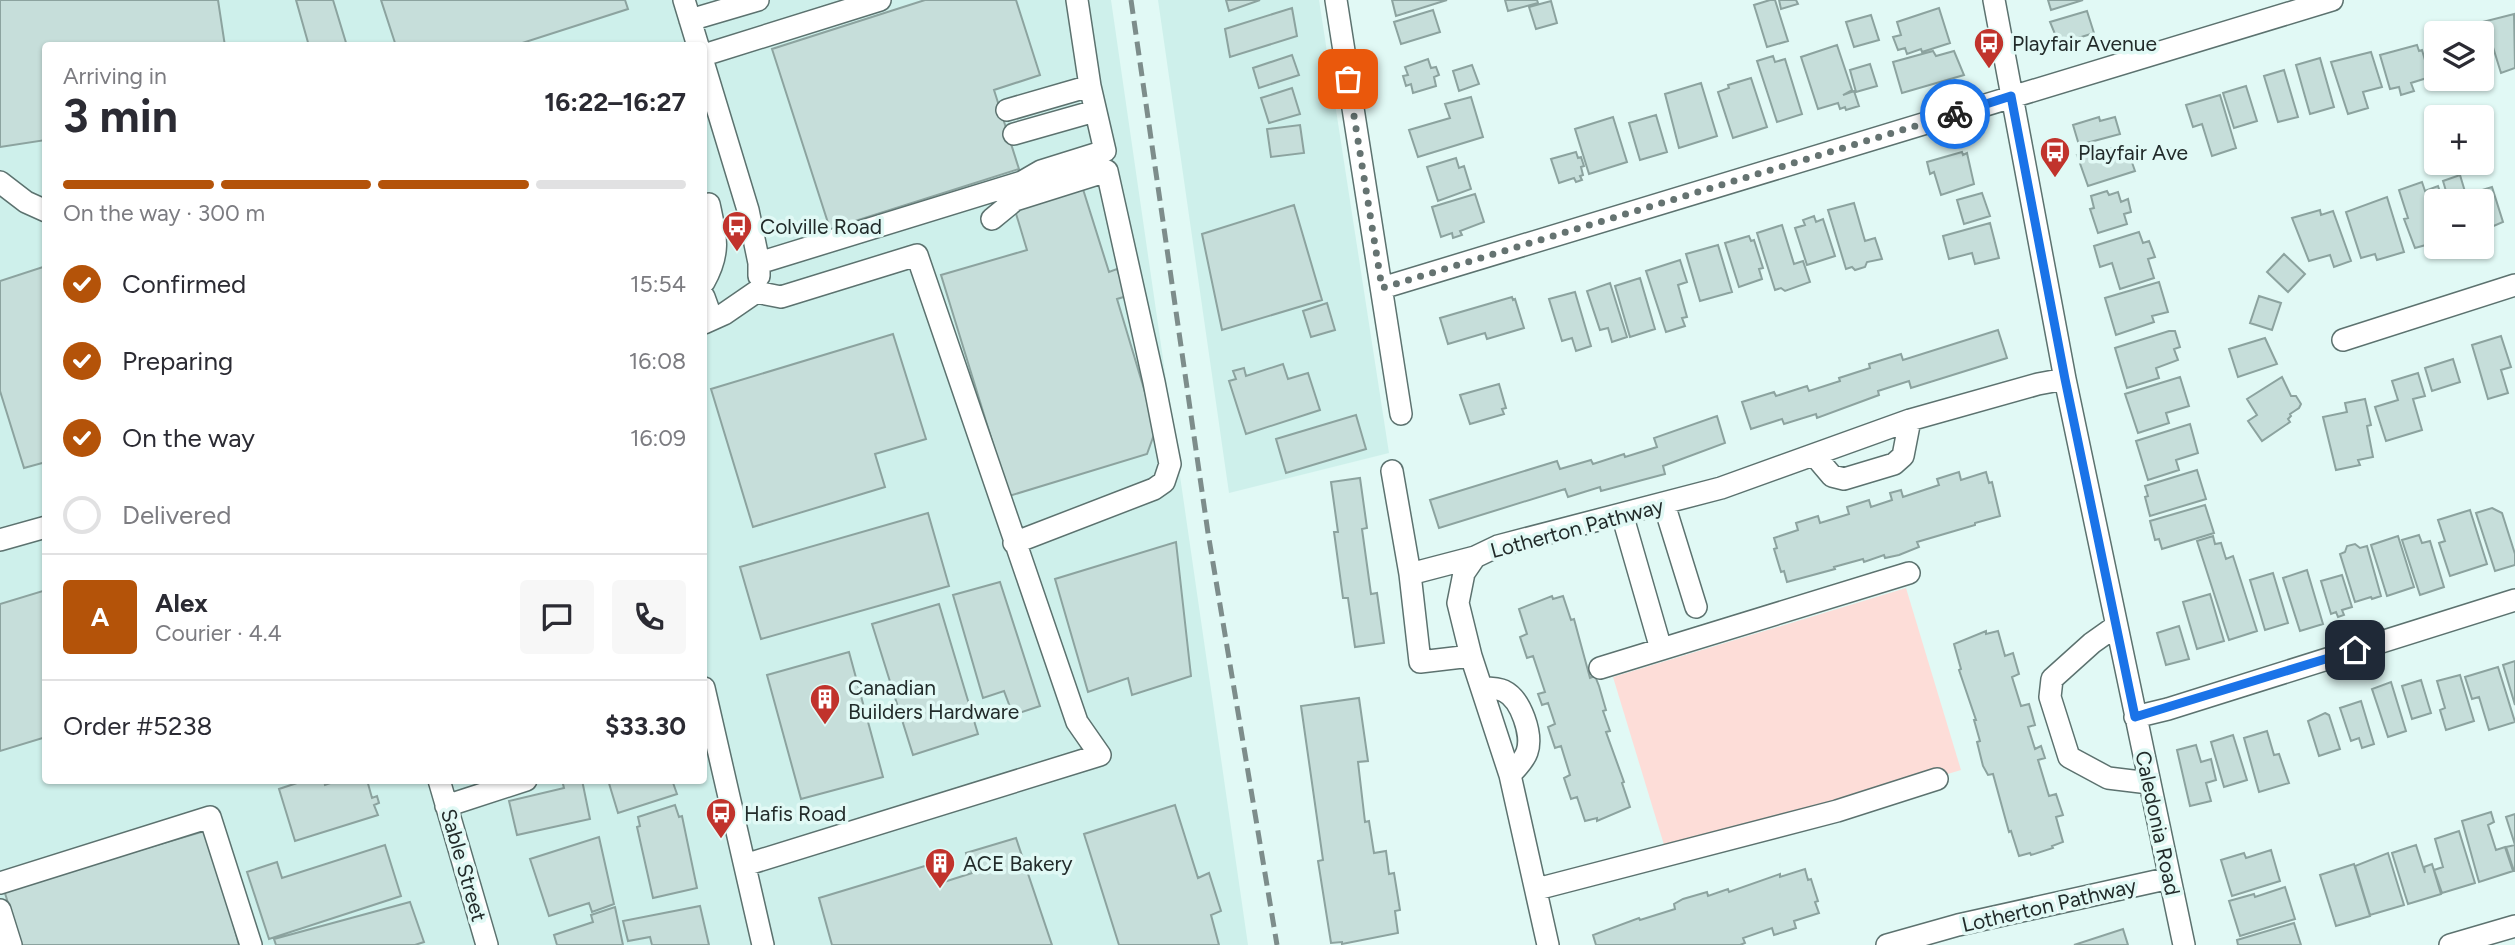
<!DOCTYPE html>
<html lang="en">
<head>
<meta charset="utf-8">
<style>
	:root { --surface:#fff; --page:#f7f7f7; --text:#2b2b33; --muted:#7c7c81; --line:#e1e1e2; --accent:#b45309 }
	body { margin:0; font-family:Figtree,sans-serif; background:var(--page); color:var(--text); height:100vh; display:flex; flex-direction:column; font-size:26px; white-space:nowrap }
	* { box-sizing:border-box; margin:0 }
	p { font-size:23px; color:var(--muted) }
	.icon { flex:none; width:38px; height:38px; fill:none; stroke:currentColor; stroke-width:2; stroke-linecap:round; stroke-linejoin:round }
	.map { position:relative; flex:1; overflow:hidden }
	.drawer { position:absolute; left:42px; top:42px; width:665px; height:742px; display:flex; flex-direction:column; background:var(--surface); border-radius:7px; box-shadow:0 2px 5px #0004 }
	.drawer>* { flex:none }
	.controls { position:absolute; left:2424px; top:21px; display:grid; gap:14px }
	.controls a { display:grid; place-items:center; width:70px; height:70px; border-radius:7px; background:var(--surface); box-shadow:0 2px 5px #0004; font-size:35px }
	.pin { position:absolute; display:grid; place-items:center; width:60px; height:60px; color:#fff; margin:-30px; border-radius:14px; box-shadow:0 4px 10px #0006 }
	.courier { position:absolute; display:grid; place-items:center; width:70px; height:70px; margin:-35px; border:5px solid #1a73e8; border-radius:50%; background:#fff; color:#222; box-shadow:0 2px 9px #0007 }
	.summary em { font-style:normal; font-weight:700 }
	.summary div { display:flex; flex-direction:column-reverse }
	.summary { display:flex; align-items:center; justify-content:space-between; height:119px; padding:0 21px }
	h1 { font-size:46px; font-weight:700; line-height:52px }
	.bar { display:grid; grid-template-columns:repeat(4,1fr); gap:10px 7px; align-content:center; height:84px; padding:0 21px }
	.bar i { height:9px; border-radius:5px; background:var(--line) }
	.bar .active { background:var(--accent) }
	.bar p { grid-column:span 4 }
	.line { display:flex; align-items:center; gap:18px; padding:0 21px; border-top:2px solid var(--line) }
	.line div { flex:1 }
	.round { display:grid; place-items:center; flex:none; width:74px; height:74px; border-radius:7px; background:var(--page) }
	ol { padding:0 21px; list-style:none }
	li { display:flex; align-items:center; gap:21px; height:77px }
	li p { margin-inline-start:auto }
	li .icon { padding:7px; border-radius:50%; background:var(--accent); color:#fff; stroke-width:4 }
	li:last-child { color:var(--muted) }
	li i { width:38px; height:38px; border:4px solid var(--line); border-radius:50% }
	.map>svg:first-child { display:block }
	.built { fill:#cef0eb; fill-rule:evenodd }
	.green { fill:#fdddd8 }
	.building { fill:#c6deda; stroke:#8ca39f; stroke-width:2 }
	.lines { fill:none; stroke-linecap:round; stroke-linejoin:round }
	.minor-casing { stroke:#5c726f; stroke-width:24 }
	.minor { stroke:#fff; stroke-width:21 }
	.rail { stroke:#7d8d8b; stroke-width:5; stroke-dasharray:14 7; stroke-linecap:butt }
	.done { stroke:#657371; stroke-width:7; stroke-dasharray:0 12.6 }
	.route { stroke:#1a73e8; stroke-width:9 }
	.labels { text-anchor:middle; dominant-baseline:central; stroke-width:7; stroke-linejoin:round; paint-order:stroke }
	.poi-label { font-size:21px; fill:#222b2a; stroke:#e1f9f5; text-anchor:start }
	.street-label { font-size:21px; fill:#222b2a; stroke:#e1f9f5 }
</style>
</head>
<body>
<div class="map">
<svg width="2515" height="945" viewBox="0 0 2515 945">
	<rect width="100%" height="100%" fill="#e1f9f5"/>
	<path class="built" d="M0,0H1111L1248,945H0ZM46,46H704V780H46Z
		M1158,0H1319L1389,453L1229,493Z"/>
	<path class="green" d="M1906,588L1961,770L1668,858L1613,677Z"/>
	<path class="building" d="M0,0H218L225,46H46V140L0,147Z
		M296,0H333L347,46H309Z
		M381,0H625L628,9L513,46H396Z
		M925,0H1016L1040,75L994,90L1019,169L830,229L772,49Z
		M1226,0H1260L1229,11Z
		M1392,0H1447L1396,16Z
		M1505,0H1537L1538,3L1508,11Z
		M1770,0H1775L1788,41L1767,47L1754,5Z
		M1779,0H1796L1798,4L1781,9Z
		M2048,0H2083L2051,10Z
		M1551,1L1557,23L1536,29L1529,7Z
		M1292,8L1297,36L1230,57L1225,29Z
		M1939,8L1950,43L1922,52L1921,49L1907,54L1905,48L1898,50L1893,37L1901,35L1897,22Z
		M1433,10L1440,32L1401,44L1394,22Z
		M2087,11L2094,33L2059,44L2050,22Z
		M2514,14L2515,68L2501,73L2492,44L2482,47V33H2470L2467,26Z
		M1871,15L1879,40L1854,47L1846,22Z
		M1837,45L1852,90L1843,95L1854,91L1859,106L1846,110L1845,107L1840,109L1838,103L1818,109L1801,57Z
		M2417,45L2419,51L2422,50L2430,77L2411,83L2414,91L2401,95L2399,87L2390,89L2380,55Z
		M1933,51L1936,56L1954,51L1964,75L1902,93L1893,62Z
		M2436,51V79H2441L2435,81L2427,54Z
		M2371,52L2382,87L2363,92L2368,108L2348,114L2331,62Z
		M1292,55L1299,75L1259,88L1253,68Z
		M1773,56L1775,62L1785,59L1802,114L1777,122L1757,61Z
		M2320,58L2334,107L2310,114L2296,65Z
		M1428,59L1431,68L1436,67L1439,75L1434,77L1436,86L1413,93L1411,84L1406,86L1403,76L1408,75L1405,67Z
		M1870,64L1877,86L1856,92L1850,70Z
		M1472,65L1479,84L1459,91L1453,71Z
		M2284,70L2298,117L2278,122L2264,76Z
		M1751,78L1767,127L1733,138L1718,92L1729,88L1728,85Z
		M1701,83L1717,136L1679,148L1665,94Z
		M2246,86L2257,121L2234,128L2223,93Z
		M1292,88L1300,114L1269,123L1261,98Z
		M2220,95L2236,148L2212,156L2202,124L2193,127L2186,105Z
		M1471,97L1483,137L1418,157L1409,130L1450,118L1445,104Z
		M1656,115L1667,152L1640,160L1629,123Z
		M1613,117L1627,162L1589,174L1575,129Z
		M2099,117L2100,121L2115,117L2120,134L2079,145L2073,125Z
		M1300,125L1304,153L1271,157L1267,129Z
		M2113,148L2115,153L2128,151L2135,171L2088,186L2077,155L2096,149L2098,157L2101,156L2099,152Z
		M1576,152L1578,158L1581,157L1584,166L1581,167L1583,175L1580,176L1582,180L1576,182L1574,178L1559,183L1551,159Z
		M1962,152L1963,155L1967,153L1974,184L1941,195L1934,172L1930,174L1927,162Z
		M1456,158L1459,168L1464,166L1471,189L1438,201L1427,167Z
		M2460,175L2466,195L2492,187L2503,222L2489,228H2482V201H2449L2443,181Z
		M2422,182L2425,191L2438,186L2443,201H2436V228L2429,229L2433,243L2415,248L2404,219L2408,218L2399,190Z
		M1082,186L1109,272L1117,269L1127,296L1117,299L1156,429L1147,454L1009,496L941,275L1027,250L1014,207Z
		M2107,191L2109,195L2118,192L2121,202L2128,199L2131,212L2124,214L2127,224L2098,233L2090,209L2094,208L2091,196Z
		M1982,193L1990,216L1964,224L1957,200Z
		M1475,194L1484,222L1460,231L1462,235L1453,238L1452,233L1441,237L1432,207Z
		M2387,197L2404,252L2377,260L2375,254L2361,258L2346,212Z
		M1854,203L1865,241L1875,238L1882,259L1867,262L1865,267L1855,270L1852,267L1846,269L1828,210Z
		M1294,205L1322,300L1222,330L1202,234Z
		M2320,210L2321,215L2333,211L2351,261L2334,267L2330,255L2309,261L2292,218Z
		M1814,216L1816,222L1823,219L1835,256L1807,265L1795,228L1805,225L1803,220Z
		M1990,223L1999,258L1975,264L1972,253L1949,259L1943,236Z
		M1782,225L1794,264L1803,261L1810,282L1785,291L1781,288L1775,290L1757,233Z
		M2139,232L2143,243L2149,241L2155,257L2148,259L2154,278L2120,289L2112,263L2100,267L2094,246Z
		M1749,236L1751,241L1754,240L1763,268L1759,269L1762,279L1739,287L1725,243Z
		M1718,245L1732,292L1700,301L1686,254Z
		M2284,254L2305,274L2288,292L2267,272Z
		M1680,260L1687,282L1678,285L1687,317L1682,318L1685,326L1666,332L1646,271Z
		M43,267L46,275V462L24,468L0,391V281Z
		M1640,278L1655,329L1630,337L1615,286Z
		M2159,282L2168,312L2152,316L2154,322L2116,335L2105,298Z
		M1610,283L1627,337L1612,342L1608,328L1600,330L1587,291Z
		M1575,292L1591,346L1576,351L1572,338L1562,341L1549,299Z
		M2259,296L2281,303L2272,330L2250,323Z
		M1512,297L1513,300L1515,299L1524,328L1487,339L1485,333L1448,344L1440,318Z
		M1327,303L1335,330L1311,337L1303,311Z
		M1998,330L2007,358L1911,388L1909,381L1878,391L1879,395L1817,418L1816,414L1784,424L1782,419L1751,429L1742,402L1774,392L1776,396L1807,386L1809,391L1840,381L1839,378L1870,368L1869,364L1901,354L1903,360Z
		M2169,331H2175L2180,347L2174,349L2178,360L2156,368L2159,378L2127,388L2115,348Z
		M893,334L926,439L875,454L885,487L753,527L711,389Z
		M2501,336L2511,367L2501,370L2508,393L2488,399L2472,345Z
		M2265,338L2277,364L2238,377L2229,349Z
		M2453,359L2460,382L2432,391L2425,368Z
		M1283,364L1288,379L1308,373L1320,410L1246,434L1229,381L1236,379L1233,371L1244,368L1246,376Z
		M2418,373L2425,396L2413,399L2422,430L2386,441L2375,407L2398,400L2392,381Z
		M2180,377L2189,406L2166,413L2169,423L2138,433L2125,394Z
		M2282,377L2291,396H2296L2301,404L2299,408L2290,414L2291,416L2288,419L2290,422L2262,441L2248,421L2257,415L2247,399Z
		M1499,384L1506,408L1502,409L1504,414L1470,424L1460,395Z
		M2365,399L2371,425L2367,426L2373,457L2358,460L2360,465L2336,470L2323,417L2347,412L2345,403Z
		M1356,415L1366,449L1286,473L1276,439Z
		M1717,416L1725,443L1663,466L1665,474L1601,491L1600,487L1568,497L1565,489L1439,528L1430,500L1557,461L1560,469L1591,460L1593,464L1624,454L1625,457L1657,447L1654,438Z
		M2190,424L2198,453L2176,460L2179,470L2148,480L2136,441Z
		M2197,470L2206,499L2150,516L2145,497L2148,496L2145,486Z
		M1959,472L1961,480L1986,472L1989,483L1992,482L2000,516L1975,523V525L1917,542L1919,547L1899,555L1885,558L1884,555L1864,562L1863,559L1834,567L1835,569L1787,582L1784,571L1781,572L1774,549L1777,548L1774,538L1798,530L1796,523L1818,516L1820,523L1849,514L1847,507L1869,500L1871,507L1892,500L1890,493L1901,490L1903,497L1939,485L1937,479Z
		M1360,478L1367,528L1362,529L1371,594L1377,593L1384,643L1355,647L1348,598H1343L1334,532H1338L1331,482Z
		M2205,505L2214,533L2162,549L2159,539L2155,540L2150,521Z
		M2492,508L2502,513L2515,554V565L2495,571L2476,513Z
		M2470,510L2487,564L2450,576L2439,543L2445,541L2438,520Z
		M928,513L949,586L761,639L740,567Z
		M2419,535L2422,543L2430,541L2444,587L2420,595L2402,540Z
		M2213,536L2215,544L2221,543L2226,559L2233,556L2257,631L2229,640L2197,541Z
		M2398,536L2414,587L2387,596L2371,545Z
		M1176,542L1191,676L1132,695L1128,678L1088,692L1055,579Z
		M2355,544L2360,548L2367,546L2381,596L2372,599L2371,597L2355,602L2340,554L2345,552L2347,546Z
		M2307,570L2323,624L2300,631L2283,578Z
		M2273,573L2288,623L2265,630L2250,580Z
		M2342,575L2352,607L2342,610L2344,615L2338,617L2336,612L2331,614L2321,581Z
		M1000,582L1040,706L1013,715L1004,691L983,698L953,595Z
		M46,590V737L0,751V604Z
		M2210,594L2224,641L2197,649L2183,602Z
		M1552,596L1553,599L1563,596L1571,620L1574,619L1590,678L1595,676L1599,686L1606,710L1603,711L1610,731L1606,732L1624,782L1622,783L1630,807L1597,821V818L1585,821L1577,797L1571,799L1564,778L1570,775L1561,746L1555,748L1548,727L1555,724L1548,703L1542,705L1538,694L1545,692L1533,656L1527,658L1520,637L1527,634L1519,609Z
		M939,604L978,734L913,755L872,624Z
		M2179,626L2189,659L2166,665L2157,633Z
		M1986,631V634L1998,631L2005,656L2013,653L2019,674L2012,677L2021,706L2029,704L2035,725L2028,727L2035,749L2041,746L2045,758L2038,760L2049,796L2056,794L2063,815L2056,817L2063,842L2052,846L2053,848L2031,855L2030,853L2019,856L2011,831L2009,832L1993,774L1988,775L1983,766L1977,742L1980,741L1974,720H1976L1959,670L1961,669L1954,644Z
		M849,652L883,777L801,799L767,675Z
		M2515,661V705L2503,665Z
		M2498,667L2515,722L2489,730L2479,697L2472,699L2465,677Z
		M2460,675L2474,721L2446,730L2440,710L2445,708L2437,681Z
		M2421,680L2431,713L2412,719L2402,686Z
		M2391,682L2406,731L2388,737L2372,689Z
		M1359,698L1368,761L1358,762L1365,822L1369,821L1374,853L1386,851L1389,874L1394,873L1400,910L1395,911L1398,933L1342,944V942L1331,943L1318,861L1323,860L1301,706Z
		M2361,701L2374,744L2362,748L2359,738L2351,741L2340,708Z
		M2325,713L2329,715L2340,749L2319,756L2308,721Z
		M2267,731L2274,755L2279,754L2289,783L2259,792L2244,738Z
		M2233,735L2247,780L2224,787L2211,742Z
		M2196,745L2201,762L2211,759L2216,780L2206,783L2211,801L2190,806L2177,750Z
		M306,780H324L325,785L339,780H367L372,798L377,796L379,803L374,805L378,815L295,841L279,789Z
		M562,780H582L590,819L517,835L509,801L564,788Z
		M608,780H672L677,794L618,813Z
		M675,805L679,817L682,816L697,888L653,898L637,827L640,826L638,817Z
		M1175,805L1198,878L1209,873L1221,911L1211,915L1219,945H1119L1084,834Z
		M2491,812L2494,822L2488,825L2496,850L2505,847L2513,871L2479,882L2462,821Z
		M2515,814V845L2506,817Z
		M208,830L239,945H21L4,890Z
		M2459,831L2475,883L2442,893L2434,870L2443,867L2435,839Z
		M599,837L614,904L592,912L589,903L549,916L530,859Z
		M1016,838L1052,945H832L819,898L938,862L944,882L972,873L966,853Z
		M385,845L401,896L269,939L247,872L277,862L282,878Z
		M2416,845L2425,873L2424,867L2432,864L2441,894L2408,904L2392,853Z
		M2515,845V871H2514L2506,847Z
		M2271,850L2280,881L2232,896L2221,860L2244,853L2246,858Z
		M2388,853L2404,905L2370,915L2355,866Z
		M2354,864L2370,916L2336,926L2320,875Z
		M1805,869L1808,880L1811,879L1818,901L1815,902L1819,913L1794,921L1796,928L1774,935L1772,928L1743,938L1745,943L1740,945H1596L1593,935L1639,918L1640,920L1675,909L1674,904L1683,899L1707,892L1708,896L1728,889L1729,892L1780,874V877Z
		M2285,887L2295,919L2240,936L2229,901L2254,894L2255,897Z
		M410,902L424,942L415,945H276L274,939Z
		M700,906L709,945H652L650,937L628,941L623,921Z
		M615,907L623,945H557L554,935L593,922L591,915Z
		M2294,923L2301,945H2238L2237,940Z
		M2123,929L2128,945H2074Z"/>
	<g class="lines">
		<g class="minor-casing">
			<path id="minor" d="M684,0L698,46
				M1336,0L1401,414
				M1994,0L2065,379L2184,945
				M690,20L758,0
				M704,55L880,0
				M704,65L748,210L759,263V276
				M1007,110L1090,86
				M1014,134L1095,111
				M0,182L26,202L46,211
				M992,219L1015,200L1107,171L1154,382L1170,464L1164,482L1154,489L1014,543
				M759,263L1022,182L1041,171L1105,151L1090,86L1077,0
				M704,282C721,252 716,236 709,204
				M1382,288L2332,0
				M704,297L712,319
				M704,323L724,314L756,292
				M2343,340L2515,285
				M1815,456L1832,476L1844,479L1894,464L1903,456L1910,420
				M1392,471L1410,574L1420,662L1471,656
				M1664,504L1696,607
				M1622,514L1661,649
				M0,540L46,527
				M1410,574L1475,557
				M2116,626L2092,643L2052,679L2050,697L2069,757L2108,778L2149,783
				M1600,668L1909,573
				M704,688L763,945
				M1482,688C1489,688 1498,688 1504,691C1521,699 1533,735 1527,752C1524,761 1516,768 1510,775
				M2135,717L2168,709L2515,600
				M439,780L487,945
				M446,806L526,780
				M745,865L1100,755L1077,722L917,255L781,297L756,292
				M0,883L210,817L251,945
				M1537,889L1837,811L1937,779
				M0,910L11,945
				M1548,945L1510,775L1471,656L1458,603L1464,573L1475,557L1498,546L1721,488L1910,420L2038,384L2065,379
				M1887,945L1958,925L2170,878
				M2450,945L2515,926"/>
		</g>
		<use href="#minor" class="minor"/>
		<path class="rail" d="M1131,0L1208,533L1277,945"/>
	</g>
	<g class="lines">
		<path class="done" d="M1348,79L1382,288L1955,114"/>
		<path class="route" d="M1955,114L2011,96L2065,379L2135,717L2355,650"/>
	</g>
	<defs>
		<g id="bus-pin" transform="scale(1.575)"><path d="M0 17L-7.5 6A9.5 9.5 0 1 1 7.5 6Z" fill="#c1332c" stroke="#e1f9f5"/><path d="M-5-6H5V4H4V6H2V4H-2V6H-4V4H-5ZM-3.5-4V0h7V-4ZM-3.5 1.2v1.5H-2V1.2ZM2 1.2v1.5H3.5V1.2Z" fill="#fff"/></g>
		<g id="building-pin" transform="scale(1.575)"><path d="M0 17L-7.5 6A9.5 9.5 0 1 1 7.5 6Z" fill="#c1332c" stroke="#e1f9f5"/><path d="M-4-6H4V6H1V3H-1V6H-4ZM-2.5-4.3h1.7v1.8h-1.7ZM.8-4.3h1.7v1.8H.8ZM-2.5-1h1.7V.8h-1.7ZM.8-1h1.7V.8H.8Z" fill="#fff"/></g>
	</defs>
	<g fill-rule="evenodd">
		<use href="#bus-pin" x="1989" y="43"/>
		<use href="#bus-pin" x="2055" y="152"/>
		<use href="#bus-pin" x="737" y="226"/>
		<use href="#building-pin" x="825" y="699"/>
		<use href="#bus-pin" x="721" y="813"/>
		<use href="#building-pin" x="940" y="863"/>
	</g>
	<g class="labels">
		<g class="poi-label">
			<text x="2012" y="43">Playfair Avenue</text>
			<text x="2078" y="152">Playfair Ave</text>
			<text x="760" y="226">Colville Road</text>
			<text x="848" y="687">Canadian<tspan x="848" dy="24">Builders Hardware</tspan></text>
			<text x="744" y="813">Hafis Road</text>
			<text x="963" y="863">ACE Bakery</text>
		</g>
		<g class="street-label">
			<text transform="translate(1577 528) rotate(-15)">Lotherton Pathway</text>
			<text transform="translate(2158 823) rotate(78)">Caledonia Road</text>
			<text transform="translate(464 865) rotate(74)">Sable Street</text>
			<text transform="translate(2049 905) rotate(-13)">Lotherton Pathway</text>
		</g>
	</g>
</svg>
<div class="controls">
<a><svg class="icon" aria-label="layers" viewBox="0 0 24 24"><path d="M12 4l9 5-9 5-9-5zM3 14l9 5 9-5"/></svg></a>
<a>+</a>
<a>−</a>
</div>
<div class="pin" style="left:1348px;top:79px;background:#ea580c"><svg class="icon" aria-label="bag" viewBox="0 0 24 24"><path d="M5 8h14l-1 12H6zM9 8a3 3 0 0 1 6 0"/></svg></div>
<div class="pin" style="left:2355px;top:650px;background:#1f2937"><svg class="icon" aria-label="home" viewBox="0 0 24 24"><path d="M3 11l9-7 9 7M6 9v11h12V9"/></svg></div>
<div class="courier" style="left:1955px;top:114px"><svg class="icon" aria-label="bike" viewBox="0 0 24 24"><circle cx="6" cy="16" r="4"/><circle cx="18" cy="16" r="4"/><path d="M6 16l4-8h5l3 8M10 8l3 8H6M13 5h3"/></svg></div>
<section class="drawer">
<div class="summary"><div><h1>3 min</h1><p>Arriving in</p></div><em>16:22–16:27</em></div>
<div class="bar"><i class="active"></i><i class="active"></i><i class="active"></i><i></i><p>On the way · 300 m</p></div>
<ol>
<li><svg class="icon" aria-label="check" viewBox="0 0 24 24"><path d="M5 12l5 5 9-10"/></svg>Confirmed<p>15:54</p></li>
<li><svg class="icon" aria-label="check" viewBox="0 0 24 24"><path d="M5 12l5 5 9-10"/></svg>Preparing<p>16:08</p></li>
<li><svg class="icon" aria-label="check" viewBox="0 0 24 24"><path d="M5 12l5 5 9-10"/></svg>On the way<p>16:09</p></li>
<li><i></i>Delivered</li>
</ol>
<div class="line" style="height:126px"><b class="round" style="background:var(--accent);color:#fff">A</b><div><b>Alex</b><p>Courier · 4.4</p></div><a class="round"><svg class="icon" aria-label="chat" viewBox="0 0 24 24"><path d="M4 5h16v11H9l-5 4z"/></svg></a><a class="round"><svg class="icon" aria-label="phone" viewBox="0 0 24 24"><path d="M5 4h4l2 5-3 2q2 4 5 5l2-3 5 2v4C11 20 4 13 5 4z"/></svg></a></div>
<div class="line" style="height:91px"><div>Order #5238</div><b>$33.30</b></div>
</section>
</div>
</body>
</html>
